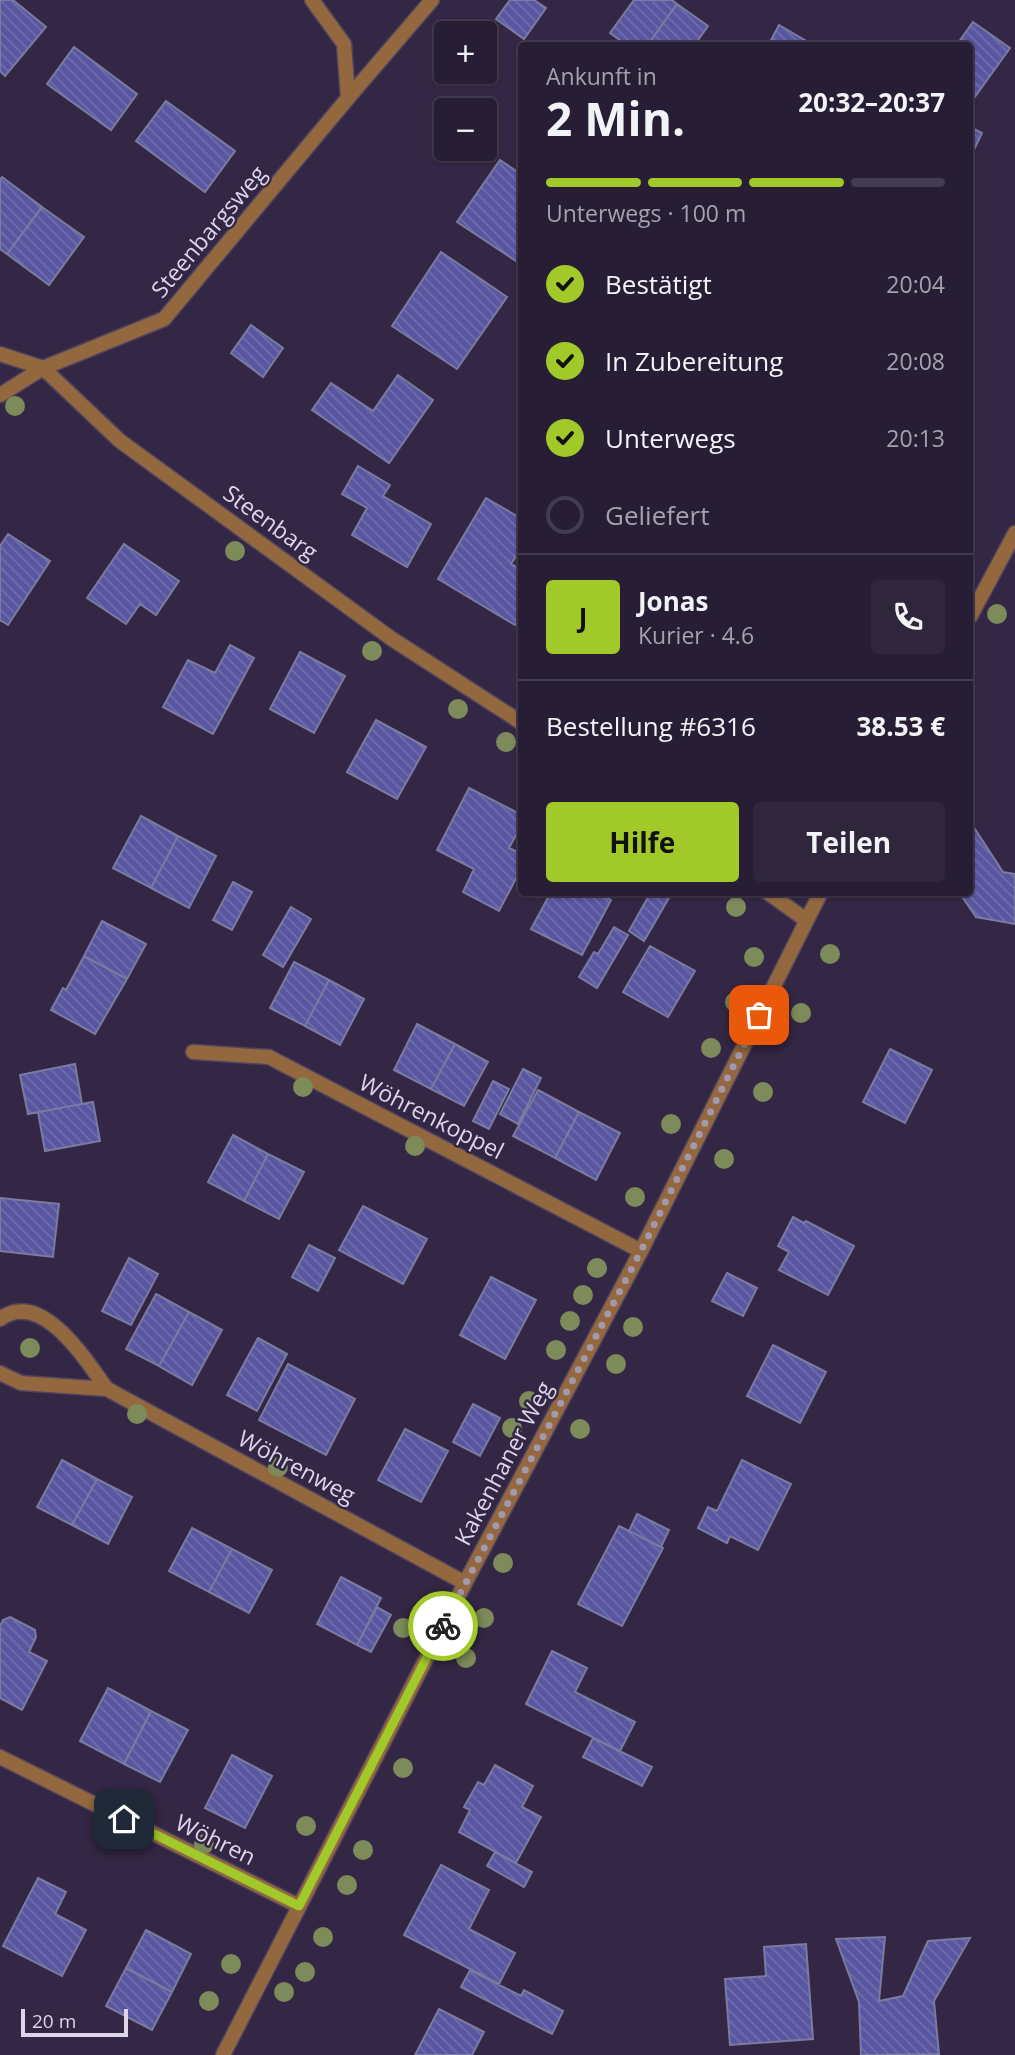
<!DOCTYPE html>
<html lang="de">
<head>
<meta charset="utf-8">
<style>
	:root { --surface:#271d34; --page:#2f263c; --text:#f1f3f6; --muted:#a4a2ac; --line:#433b4f; --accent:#a1c92a }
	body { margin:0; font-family:"Open Sans",sans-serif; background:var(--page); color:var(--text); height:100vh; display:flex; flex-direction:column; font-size:26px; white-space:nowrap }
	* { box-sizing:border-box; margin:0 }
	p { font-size:23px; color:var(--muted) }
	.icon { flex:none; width:38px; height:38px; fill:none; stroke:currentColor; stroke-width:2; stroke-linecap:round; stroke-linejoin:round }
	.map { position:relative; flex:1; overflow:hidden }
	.drawer { position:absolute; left:518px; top:42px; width:455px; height:854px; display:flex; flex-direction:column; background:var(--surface); border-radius:7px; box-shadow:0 2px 5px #0004,0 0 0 2px var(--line) }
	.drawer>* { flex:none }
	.buttons { position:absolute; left:434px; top:21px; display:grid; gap:14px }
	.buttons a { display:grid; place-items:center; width:63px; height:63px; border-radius:7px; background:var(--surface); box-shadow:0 2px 5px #0004,0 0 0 2px var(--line); font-size:35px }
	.scale { position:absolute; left:21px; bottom:18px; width:107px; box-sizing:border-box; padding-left:7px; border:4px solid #ddd5e9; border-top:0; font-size:19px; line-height:24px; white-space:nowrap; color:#ddd5e9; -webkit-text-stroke:5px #342745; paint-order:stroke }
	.pin { position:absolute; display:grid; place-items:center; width:60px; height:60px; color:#fff; margin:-30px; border-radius:14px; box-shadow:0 4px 10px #0006 }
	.courier { position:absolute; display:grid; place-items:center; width:70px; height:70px; margin:-35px; border:5px solid #a1c92a; border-radius:50%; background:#fff; color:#222; box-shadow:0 2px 9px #0007 }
	.summary em { font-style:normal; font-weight:700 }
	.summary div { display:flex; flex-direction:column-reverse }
	.summary { display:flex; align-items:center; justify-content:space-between; height:119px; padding:0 28px }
	h1 { font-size:46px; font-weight:700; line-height:52px }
	.bar { display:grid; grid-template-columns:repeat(4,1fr); gap:10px 7px; align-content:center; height:84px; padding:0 28px }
	.bar i { height:9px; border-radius:5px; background:var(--line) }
	.bar .current { background:var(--accent) }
	.bar p { grid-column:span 4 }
	.line { display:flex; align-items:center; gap:18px; padding:0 28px; border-top:2px solid var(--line) }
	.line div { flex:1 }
	.round { display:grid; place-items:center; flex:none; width:74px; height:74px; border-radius:7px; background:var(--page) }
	ol { padding:0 28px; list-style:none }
	li { display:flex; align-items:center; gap:21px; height:77px }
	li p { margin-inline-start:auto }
	li .icon { padding:7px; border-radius:50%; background:var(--accent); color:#111; stroke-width:4 }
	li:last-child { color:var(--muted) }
	li i { width:38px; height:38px; border:4px solid var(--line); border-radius:50% }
	.button { display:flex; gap:14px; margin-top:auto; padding:14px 28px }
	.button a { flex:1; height:80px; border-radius:7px; background:var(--accent); color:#111; font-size:28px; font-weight:700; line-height:80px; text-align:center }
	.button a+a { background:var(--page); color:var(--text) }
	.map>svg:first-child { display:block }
	.building { fill:url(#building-back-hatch); stroke:#7a7ba0; stroke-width:2 }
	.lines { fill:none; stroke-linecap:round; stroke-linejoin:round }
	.lane-casing { stroke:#4f435f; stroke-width:17 }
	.street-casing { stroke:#4f435f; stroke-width:17 }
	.lane { stroke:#94683f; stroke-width:14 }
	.street { stroke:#94683f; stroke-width:14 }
	.tree { fill:#7d8a59 }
	.done { stroke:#a298b0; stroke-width:7; stroke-dasharray:0 12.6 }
	.route { stroke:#a1c92a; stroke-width:9 }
	.labels { text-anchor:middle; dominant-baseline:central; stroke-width:5; stroke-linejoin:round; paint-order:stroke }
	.street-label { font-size:23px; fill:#ddd5e9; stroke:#342745 }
</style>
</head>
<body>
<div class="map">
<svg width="1015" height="2055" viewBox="0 0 1015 2055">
	<defs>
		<pattern id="building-back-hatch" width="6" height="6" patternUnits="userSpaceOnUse" patternTransform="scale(1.75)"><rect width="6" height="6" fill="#5955a0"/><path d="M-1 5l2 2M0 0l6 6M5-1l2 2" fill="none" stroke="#706dad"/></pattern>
	</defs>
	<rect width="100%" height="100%" fill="#342745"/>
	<path class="building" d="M0,0H13L46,27L5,76L0,71Z
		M510,0H534L546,8L524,39L496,19Z
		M634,0H672L677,4L647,46H628L610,33Z
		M677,4L708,26L694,46H647Z
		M973,22L1010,48L972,101L970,99V46H956Z
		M779,25L815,46H768Z
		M74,47L137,94L111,130L47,84Z
		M166,101L235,151L205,192L136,141Z
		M970,127L982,133L970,158Z
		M500,160L522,175V265L457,222Z
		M2,177L42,207L7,254L0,249V180Z
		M42,207L84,237L49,285L7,254Z
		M441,252L507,297L457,369L392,326Z
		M251,325L283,348L263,377L231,353Z
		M398,375L433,400L389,463L312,410L331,383L373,411Z
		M358,466L390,485L383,496L431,524L407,567L352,535L367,508L342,494Z
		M486,498L522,519V547L511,564L522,570V615L515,625L438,579Z
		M8,534L50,561L8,625L0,620V546Z
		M124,544L179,581L156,615L140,604L126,624L87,598Z
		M230,645L254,658L213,734L163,707L188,660L215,673Z
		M300,652L345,676L314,733L270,709Z
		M376,720L426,747L397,799L347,772Z
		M469,788L522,815V824L509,848L522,854V867L499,911L463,892L474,869L437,850Z
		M141,816L178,836L151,888L113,868Z
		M973,826L1003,872L1015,874V924L976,917L959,892H970V828Z
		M178,836L216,856L189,908L151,888Z
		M233,882L252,892L232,930L213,920Z
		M551,892H598L611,900L582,955L531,929Z
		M651,892H663L670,896L644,941L629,931Z
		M291,907L311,919L283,967L263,955Z
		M102,921L146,944L127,979L84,956Z
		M614,927L628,935L597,988L579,977L594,952L598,954Z
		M650,946L695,971L668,1017L623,992Z
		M84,956L127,979L95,1034L51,1010L63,988L66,990Z
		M294,962L329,980L305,1026L270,1008Z
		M329,980L364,999L340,1045L305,1026Z
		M417,1024L455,1044L431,1089L394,1070Z
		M455,1044L488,1062L464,1106L431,1089Z
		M890,1049L932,1070L905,1123L863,1102Z
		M75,1064L82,1104L28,1114L20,1075Z
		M523,1069L541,1078L518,1124L500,1114Z
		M493,1081L509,1089L489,1129L473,1121Z
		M538,1090L579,1112L555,1158L513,1136Z
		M93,1102L100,1141L45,1151L38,1112Z
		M579,1112L620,1133L596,1180L555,1158Z
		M233,1135L268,1154L244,1201L208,1182Z
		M268,1154L304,1172L279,1219L244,1201Z
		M0,1198L59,1204L53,1257L0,1251Z
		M363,1206L427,1239L403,1284L339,1250Z
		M793,1217L804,1223L806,1221L854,1246L828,1295L779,1270L789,1252L778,1246Z
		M309,1245L335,1258L318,1291L292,1277Z
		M129,1258L158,1274L131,1325L102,1311Z
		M727,1273L757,1288L743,1316L712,1301Z
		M491,1277L536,1300L505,1359L460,1335Z
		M156,1294L189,1312L159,1366L126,1349Z
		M189,1312L222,1330L192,1385L159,1366Z
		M258,1338L287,1354L257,1411L227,1395Z
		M773,1345L826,1372L800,1423L747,1396Z
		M288,1364L355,1399L326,1455L259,1420Z
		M473,1404L500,1418L480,1456L453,1442Z
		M405,1429L448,1451L421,1502L378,1480Z
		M62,1460L97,1479L72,1525L37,1507Z
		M742,1460L791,1484L758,1550L730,1536L727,1543L698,1528L708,1507L717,1511Z
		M97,1479L132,1497L108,1544L72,1525Z
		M637,1514L669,1530L661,1547L629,1531Z
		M619,1526L663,1548L622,1626L578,1604Z
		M192,1528L232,1549L209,1592L169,1571Z
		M232,1549L272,1570L249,1613L209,1592Z
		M341,1577L381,1598L357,1645L317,1624Z
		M377,1607L391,1615L371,1652L357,1645Z
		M10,1617L35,1630L36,1637L29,1652L47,1661L22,1710L0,1698V1626L3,1620Z
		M552,1651L587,1668L575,1692L635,1722L620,1751L526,1704Z
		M108,1688L151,1711L124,1764L80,1741Z
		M151,1711L188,1730L160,1782L124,1764Z
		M593,1738L652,1767L642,1786L583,1757Z
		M232,1755L272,1776L245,1828L205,1808Z
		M495,1765L533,1786L522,1807L541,1817L516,1863L459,1832L470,1810L464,1807L478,1782L484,1785Z
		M495,1852L532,1872L524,1887L487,1866Z
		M441,1865L489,1890L469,1929L515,1953L499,1984L404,1935Z
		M38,1878L66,1892L55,1914L86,1930L62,1976L3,1946Z
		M146,1930L191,1954L172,1992L126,1968Z
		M885,1937L879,2001L903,1996L928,1941L970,1938L934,2001L939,2054L861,2055L859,2002L836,1939Z
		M806,1944L813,2039L730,2045L725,1979L766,1976L764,1947Z
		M126,1968L172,1992L152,2030L106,2006Z
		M470,1970L521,1996L524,1990L563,2011L552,2034L461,1987Z
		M439,2009L484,2032L472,2055H415Z"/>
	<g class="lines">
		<g class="lane-casing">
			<path id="lane" d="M348,98L432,0"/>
		</g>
		<g class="street-casing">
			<path id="street" d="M0,354L43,368L120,441L392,639L522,723
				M0,395L43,368L164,319L348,98L344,44L312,0
				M970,617L1015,533
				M767,892L806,920
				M193,1052L269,1057L641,1251
				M0,1319C42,1288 86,1361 107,1389L465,1583
				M0,1373L21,1383L107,1389
				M0,1757L299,1906
				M223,2055L465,1583L641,1251L821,892"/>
		</g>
		<use href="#lane" class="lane"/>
		<use href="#street" class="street"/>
	</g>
	<g class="tree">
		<circle cx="15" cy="406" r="10"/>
		<circle cx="235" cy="551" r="10"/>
		<circle cx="997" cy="614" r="10"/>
		<circle cx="372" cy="651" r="10"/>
		<circle cx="458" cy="709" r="10"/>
		<circle cx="506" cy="742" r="10"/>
		<circle cx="736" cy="907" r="10"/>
		<circle cx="830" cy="954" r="10"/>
		<circle cx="754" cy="957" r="10"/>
		<circle cx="735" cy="1002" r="10"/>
		<circle cx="801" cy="1013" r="10"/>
		<circle cx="711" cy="1048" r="10"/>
		<circle cx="303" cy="1087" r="10"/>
		<circle cx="763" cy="1092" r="10"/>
		<circle cx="671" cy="1124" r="10"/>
		<circle cx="415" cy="1146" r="10"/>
		<circle cx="724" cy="1159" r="10"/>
		<circle cx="635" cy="1197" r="10"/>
		<circle cx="597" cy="1268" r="10"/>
		<circle cx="583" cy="1295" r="10"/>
		<circle cx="570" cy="1321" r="10"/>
		<circle cx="633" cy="1327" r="10"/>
		<circle cx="30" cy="1348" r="10"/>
		<circle cx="556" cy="1350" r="10"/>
		<circle cx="616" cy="1364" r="10"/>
		<circle cx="529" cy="1401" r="10"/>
		<circle cx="137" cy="1414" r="10"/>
		<circle cx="512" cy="1428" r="10"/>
		<circle cx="580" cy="1429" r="10"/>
		<circle cx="278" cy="1467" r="10"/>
		<circle cx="503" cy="1563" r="10"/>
		<circle cx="484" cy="1618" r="10"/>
		<circle cx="403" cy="1628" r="10"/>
		<circle cx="466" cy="1658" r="10"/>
		<circle cx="403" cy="1768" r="10"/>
		<circle cx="306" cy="1826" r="10"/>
		<circle cx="204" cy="1844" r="10"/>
		<circle cx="363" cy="1850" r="10"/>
		<circle cx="347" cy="1885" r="10"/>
		<circle cx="323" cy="1937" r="10"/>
		<circle cx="231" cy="1964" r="10"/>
		<circle cx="305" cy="1972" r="10"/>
		<circle cx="284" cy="1992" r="10"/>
		<circle cx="209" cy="2001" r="10"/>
	</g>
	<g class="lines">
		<path class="done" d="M443,1626L641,1251L759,1015"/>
		<path class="route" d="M124,1819L299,1906L443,1626"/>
	</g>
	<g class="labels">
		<g class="street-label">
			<text transform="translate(208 231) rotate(-50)">Steenbargsweg</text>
			<text transform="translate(271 522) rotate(36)">Steenbarg</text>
			<text transform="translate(432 1116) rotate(27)">Wöhrenkoppel</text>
			<text transform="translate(503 1463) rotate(-62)">Kakenhaner Weg</text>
			<text transform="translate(297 1466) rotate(28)">Wöhrenweg</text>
			<text transform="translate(216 1839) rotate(26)">Wöhren</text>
		</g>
	</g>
</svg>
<div class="buttons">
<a>+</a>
<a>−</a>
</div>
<div class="scale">20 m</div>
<div class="pin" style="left:759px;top:1015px;background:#ea580c"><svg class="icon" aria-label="bag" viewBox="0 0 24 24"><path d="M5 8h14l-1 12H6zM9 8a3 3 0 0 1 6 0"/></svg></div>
<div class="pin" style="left:124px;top:1819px;background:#1f2937"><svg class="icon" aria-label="home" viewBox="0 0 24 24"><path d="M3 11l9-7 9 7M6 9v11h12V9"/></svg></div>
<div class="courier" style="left:443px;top:1626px"><svg class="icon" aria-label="bike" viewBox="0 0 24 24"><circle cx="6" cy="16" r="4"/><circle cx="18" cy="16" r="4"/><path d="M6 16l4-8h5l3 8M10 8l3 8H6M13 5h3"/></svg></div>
<section class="drawer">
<div class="summary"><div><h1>2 Min.</h1><p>Ankunft in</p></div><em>20:32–20:37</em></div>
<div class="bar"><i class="current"></i><i class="current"></i><i class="current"></i><i></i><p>Unterwegs · 100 m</p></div>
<ol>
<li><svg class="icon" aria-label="check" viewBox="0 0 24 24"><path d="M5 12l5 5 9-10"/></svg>Bestätigt<p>20:04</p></li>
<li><svg class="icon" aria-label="check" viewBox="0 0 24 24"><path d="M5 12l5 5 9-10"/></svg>In Zubereitung<p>20:08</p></li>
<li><svg class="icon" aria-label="check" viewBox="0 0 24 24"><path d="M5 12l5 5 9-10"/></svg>Unterwegs<p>20:13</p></li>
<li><i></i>Geliefert</li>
</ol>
<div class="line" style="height:126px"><b class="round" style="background:var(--accent);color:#111">J</b><div><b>Jonas</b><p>Kurier · 4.6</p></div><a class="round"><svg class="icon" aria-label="phone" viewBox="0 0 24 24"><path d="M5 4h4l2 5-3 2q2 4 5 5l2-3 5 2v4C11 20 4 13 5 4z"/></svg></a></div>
<div class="line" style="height:91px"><div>Bestellung #6316</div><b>38.53 €</b></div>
<div class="button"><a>Hilfe</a><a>Teilen</a></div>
</section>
</div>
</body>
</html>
